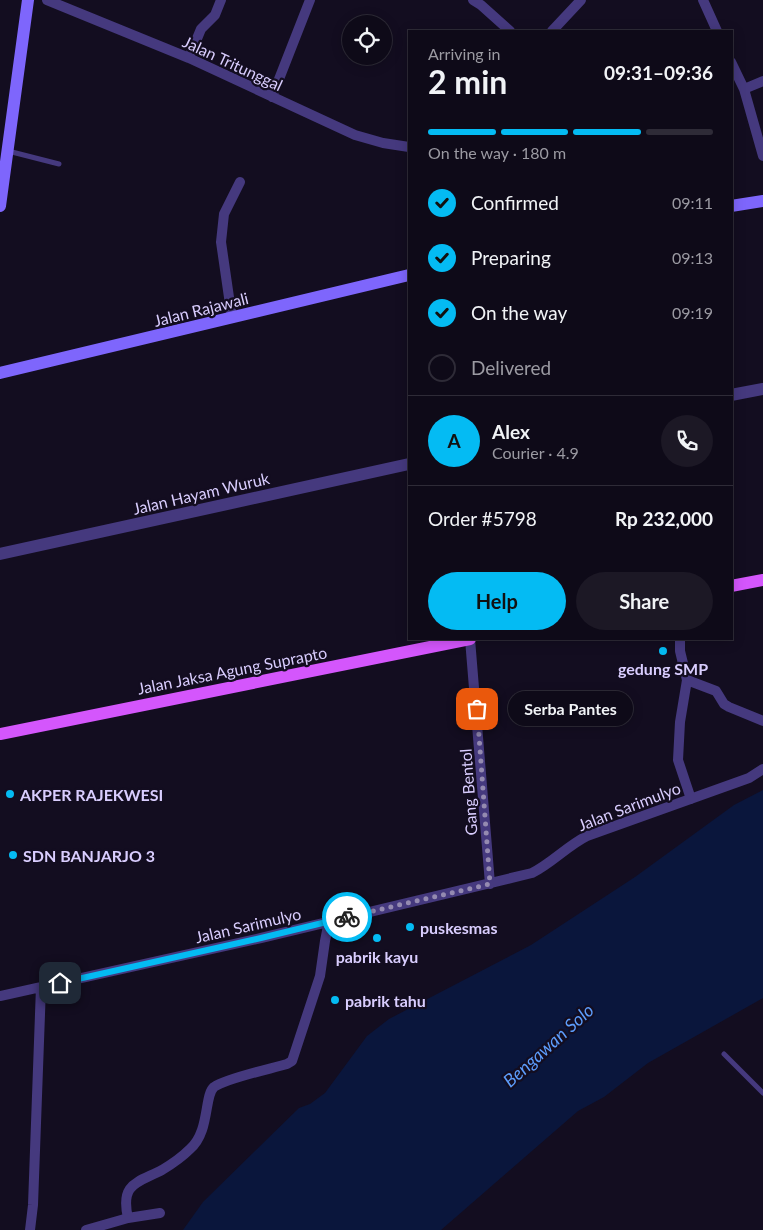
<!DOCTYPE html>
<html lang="en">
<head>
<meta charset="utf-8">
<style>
	:root { --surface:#0e0a18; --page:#1c1825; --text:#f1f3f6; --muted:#9b9aa2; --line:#2e2b37; --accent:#04bbf3 }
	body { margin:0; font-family:Lato,sans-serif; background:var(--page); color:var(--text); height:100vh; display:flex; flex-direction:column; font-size:19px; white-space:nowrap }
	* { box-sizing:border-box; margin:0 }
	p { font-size:16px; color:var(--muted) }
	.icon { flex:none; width:28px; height:28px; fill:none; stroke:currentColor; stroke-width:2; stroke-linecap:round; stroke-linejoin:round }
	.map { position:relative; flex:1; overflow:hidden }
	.panel { position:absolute; left:408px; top:30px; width:325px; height:610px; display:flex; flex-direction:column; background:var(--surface); border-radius:0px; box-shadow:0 2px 12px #0003,0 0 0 1px var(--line) }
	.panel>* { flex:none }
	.controls { position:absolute; left:342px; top:15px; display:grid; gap:10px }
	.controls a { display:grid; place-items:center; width:50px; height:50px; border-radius:50%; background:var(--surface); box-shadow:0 2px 12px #0003,0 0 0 1px var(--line); font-size:25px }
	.pin { position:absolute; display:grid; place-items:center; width:42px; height:42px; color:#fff; margin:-21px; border-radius:10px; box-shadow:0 2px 8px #0006 }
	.courier { position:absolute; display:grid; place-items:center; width:50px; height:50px; margin:-25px; border:4px solid #04bbf3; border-radius:50%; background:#fff; color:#222; box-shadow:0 1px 6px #0007 }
	.bubble { position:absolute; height:35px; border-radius:18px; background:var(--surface); box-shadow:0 2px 12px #0003,0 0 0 1px var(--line); font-size:16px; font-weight:700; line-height:35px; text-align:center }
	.head em { font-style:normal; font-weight:700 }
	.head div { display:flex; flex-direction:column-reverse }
	.head { display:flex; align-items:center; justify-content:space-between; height:85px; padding:0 20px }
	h1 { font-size:32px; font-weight:700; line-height:38px }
	.bar { display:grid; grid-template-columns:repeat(4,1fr); gap:8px 5px; align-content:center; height:60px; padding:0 20px }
	.bar i { height:6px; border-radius:4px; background:var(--line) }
	.bar .current { background:var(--accent) }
	.bar p { grid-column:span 4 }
	.line { display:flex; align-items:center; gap:12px; padding:0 20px; border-top:1px solid var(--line) }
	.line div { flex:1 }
	.round { display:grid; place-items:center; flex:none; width:52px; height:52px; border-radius:26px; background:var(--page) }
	ol { padding:0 20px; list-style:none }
	li { display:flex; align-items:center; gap:15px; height:55px }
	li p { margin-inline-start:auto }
	li .icon { padding:5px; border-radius:50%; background:var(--accent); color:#111; stroke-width:4 }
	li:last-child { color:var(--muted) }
	li i { width:28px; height:28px; border:2px solid var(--line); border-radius:50% }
	.action { display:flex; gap:10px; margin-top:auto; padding:10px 20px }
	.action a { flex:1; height:58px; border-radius:30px; background:var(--accent); color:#111; font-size:20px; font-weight:700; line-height:58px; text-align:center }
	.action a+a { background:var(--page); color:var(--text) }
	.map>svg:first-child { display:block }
	.water { fill:#0a163c }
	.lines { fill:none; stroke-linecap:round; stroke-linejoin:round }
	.service { stroke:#45397e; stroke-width:5 }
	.minor { stroke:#45397e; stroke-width:10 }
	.tertiary { stroke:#45397e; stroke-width:12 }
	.secondary { stroke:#7e66fc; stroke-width:12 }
	.primary { stroke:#d456fc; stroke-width:12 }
	.done { stroke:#948ab0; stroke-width:5; stroke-dasharray:0 9 }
	.route { stroke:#04bbf3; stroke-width:6 }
	.poi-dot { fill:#04bbf3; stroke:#130d20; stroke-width:2 }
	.labels { text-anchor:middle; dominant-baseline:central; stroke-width:4.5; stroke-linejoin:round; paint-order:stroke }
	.street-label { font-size:16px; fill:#d9cdfe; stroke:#130d20 }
	.poi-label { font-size:16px; font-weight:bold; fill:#d9cdfe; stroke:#130d20; text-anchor:start }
	.water-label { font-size:18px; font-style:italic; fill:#5d9dfc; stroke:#130d20 }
</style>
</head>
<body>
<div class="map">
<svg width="763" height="1230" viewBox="0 0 763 1230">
	<rect width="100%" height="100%" fill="#130d20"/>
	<path class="water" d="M763,790V998L648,1063L604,1097L578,1111L441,1230H183L203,1202L299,1108L310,1104L325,1093L367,1036L389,1019L531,945L635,877L734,805Z"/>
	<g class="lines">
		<path class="service" d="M8,151L59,164
			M724,1054L763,1093"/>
		<path class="minor" d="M47,0L189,58L355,135L383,143L409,147
			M473,0L481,5L510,31
			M703,0L717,31
			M552,31L581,0
			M189,58L201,29L215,15L221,0
			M731,62L744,89
			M763,81L744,89L763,156
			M272,97L310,0
			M232,318L221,242L224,214L240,182
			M470,639L490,884
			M680,639V651L687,680L680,722L678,760L691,799
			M687,680L716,691L724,704L729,707L763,721
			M0,996L261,938L532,873C552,863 567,846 587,836L749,778L763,769
			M128,1218L160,1213
			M30,1230L33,1205L41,987
			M86,1230L128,1218C120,1183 137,1183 162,1170C172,1164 182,1157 190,1149C210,1132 204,1095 214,1087C227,1078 270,1069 287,1064L292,1061L320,976L325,941L329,921"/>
		<path class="tertiary" d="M731,395L763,389
			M0,554L409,464"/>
		<path class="secondary" d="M0,206L28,0
			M731,206L763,201
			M0,373L409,275"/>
		<path class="primary" d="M731,586L763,580
			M0,734L470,639"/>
	</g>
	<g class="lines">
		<path class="done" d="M347,917L490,884L477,709"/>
		<path class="route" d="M60,983L261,938L347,917"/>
	</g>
	<g class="poi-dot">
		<circle cx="663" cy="651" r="5"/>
		<circle cx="10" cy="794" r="5"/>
		<circle cx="13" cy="855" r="5"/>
		<circle cx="410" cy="927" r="5"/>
		<circle cx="377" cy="938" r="5"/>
		<circle cx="335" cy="1000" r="5"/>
	</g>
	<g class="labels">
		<g class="street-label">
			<text transform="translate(233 63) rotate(25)">Jalan Tritunggal</text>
			<text transform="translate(201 309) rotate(-14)">Jalan Rajawali</text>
			<text transform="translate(201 493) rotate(-13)">Jalan Hayam Wuruk</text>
			<text transform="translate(232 670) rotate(-11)">Jalan Jaksa Agung Suprapto</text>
			<text transform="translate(468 792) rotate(-94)">Gang Bentol</text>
			<text transform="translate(629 806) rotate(-21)">Jalan Sarimulyo</text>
			<text transform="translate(248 925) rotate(-13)">Jalan Sarimulyo</text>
		</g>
		<g class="poi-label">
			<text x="663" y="668" text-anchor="middle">gedung SMP</text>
			<text x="20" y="794">AKPER RAJEKWESI</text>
			<text x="23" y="855">SDN BANJARJO 3</text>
			<text x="420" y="927">puskesmas</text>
			<text x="377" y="956" text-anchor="middle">pabrik kayu</text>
			<text x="345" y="1000">pabrik tahu</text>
		</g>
		<g class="water-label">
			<text transform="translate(548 1045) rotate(-42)">Bengawan Solo</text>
		</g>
	</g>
</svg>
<div class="controls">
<a><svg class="icon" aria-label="locate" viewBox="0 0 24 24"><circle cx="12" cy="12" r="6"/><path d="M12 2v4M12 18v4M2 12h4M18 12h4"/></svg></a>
</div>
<div class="pin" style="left:477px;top:709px;background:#ea580c"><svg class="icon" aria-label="bag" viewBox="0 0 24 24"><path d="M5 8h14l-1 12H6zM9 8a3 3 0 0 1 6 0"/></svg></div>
<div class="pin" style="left:60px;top:983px;background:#1f2937"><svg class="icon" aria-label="home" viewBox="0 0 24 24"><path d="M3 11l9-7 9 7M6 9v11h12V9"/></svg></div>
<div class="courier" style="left:347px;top:917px"><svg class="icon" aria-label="bike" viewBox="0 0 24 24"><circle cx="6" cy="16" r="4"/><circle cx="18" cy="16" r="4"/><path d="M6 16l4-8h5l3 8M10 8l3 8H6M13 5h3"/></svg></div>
<div class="bubble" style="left:508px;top:691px;width:125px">Serba Pantes</div>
<section class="panel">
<div class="head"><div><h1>2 min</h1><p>Arriving in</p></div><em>09:31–09:36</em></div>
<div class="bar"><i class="current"></i><i class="current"></i><i class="current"></i><i></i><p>On the way · 180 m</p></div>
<ol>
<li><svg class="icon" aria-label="check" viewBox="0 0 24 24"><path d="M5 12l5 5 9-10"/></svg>Confirmed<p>09:11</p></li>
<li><svg class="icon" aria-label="check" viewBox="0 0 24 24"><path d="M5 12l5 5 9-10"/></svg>Preparing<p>09:13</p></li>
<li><svg class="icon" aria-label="check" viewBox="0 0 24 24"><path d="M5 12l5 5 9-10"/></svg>On the way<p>09:19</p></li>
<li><i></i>Delivered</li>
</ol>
<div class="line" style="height:90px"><b class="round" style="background:var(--accent);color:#111">A</b><div><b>Alex</b><p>Courier · 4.9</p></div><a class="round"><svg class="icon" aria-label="phone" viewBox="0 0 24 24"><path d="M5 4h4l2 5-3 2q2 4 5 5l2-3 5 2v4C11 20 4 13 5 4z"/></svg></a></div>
<div class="line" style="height:65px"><div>Order #5798</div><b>Rp 232,000</b></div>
<div class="action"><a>Help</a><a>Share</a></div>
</section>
</div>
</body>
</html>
